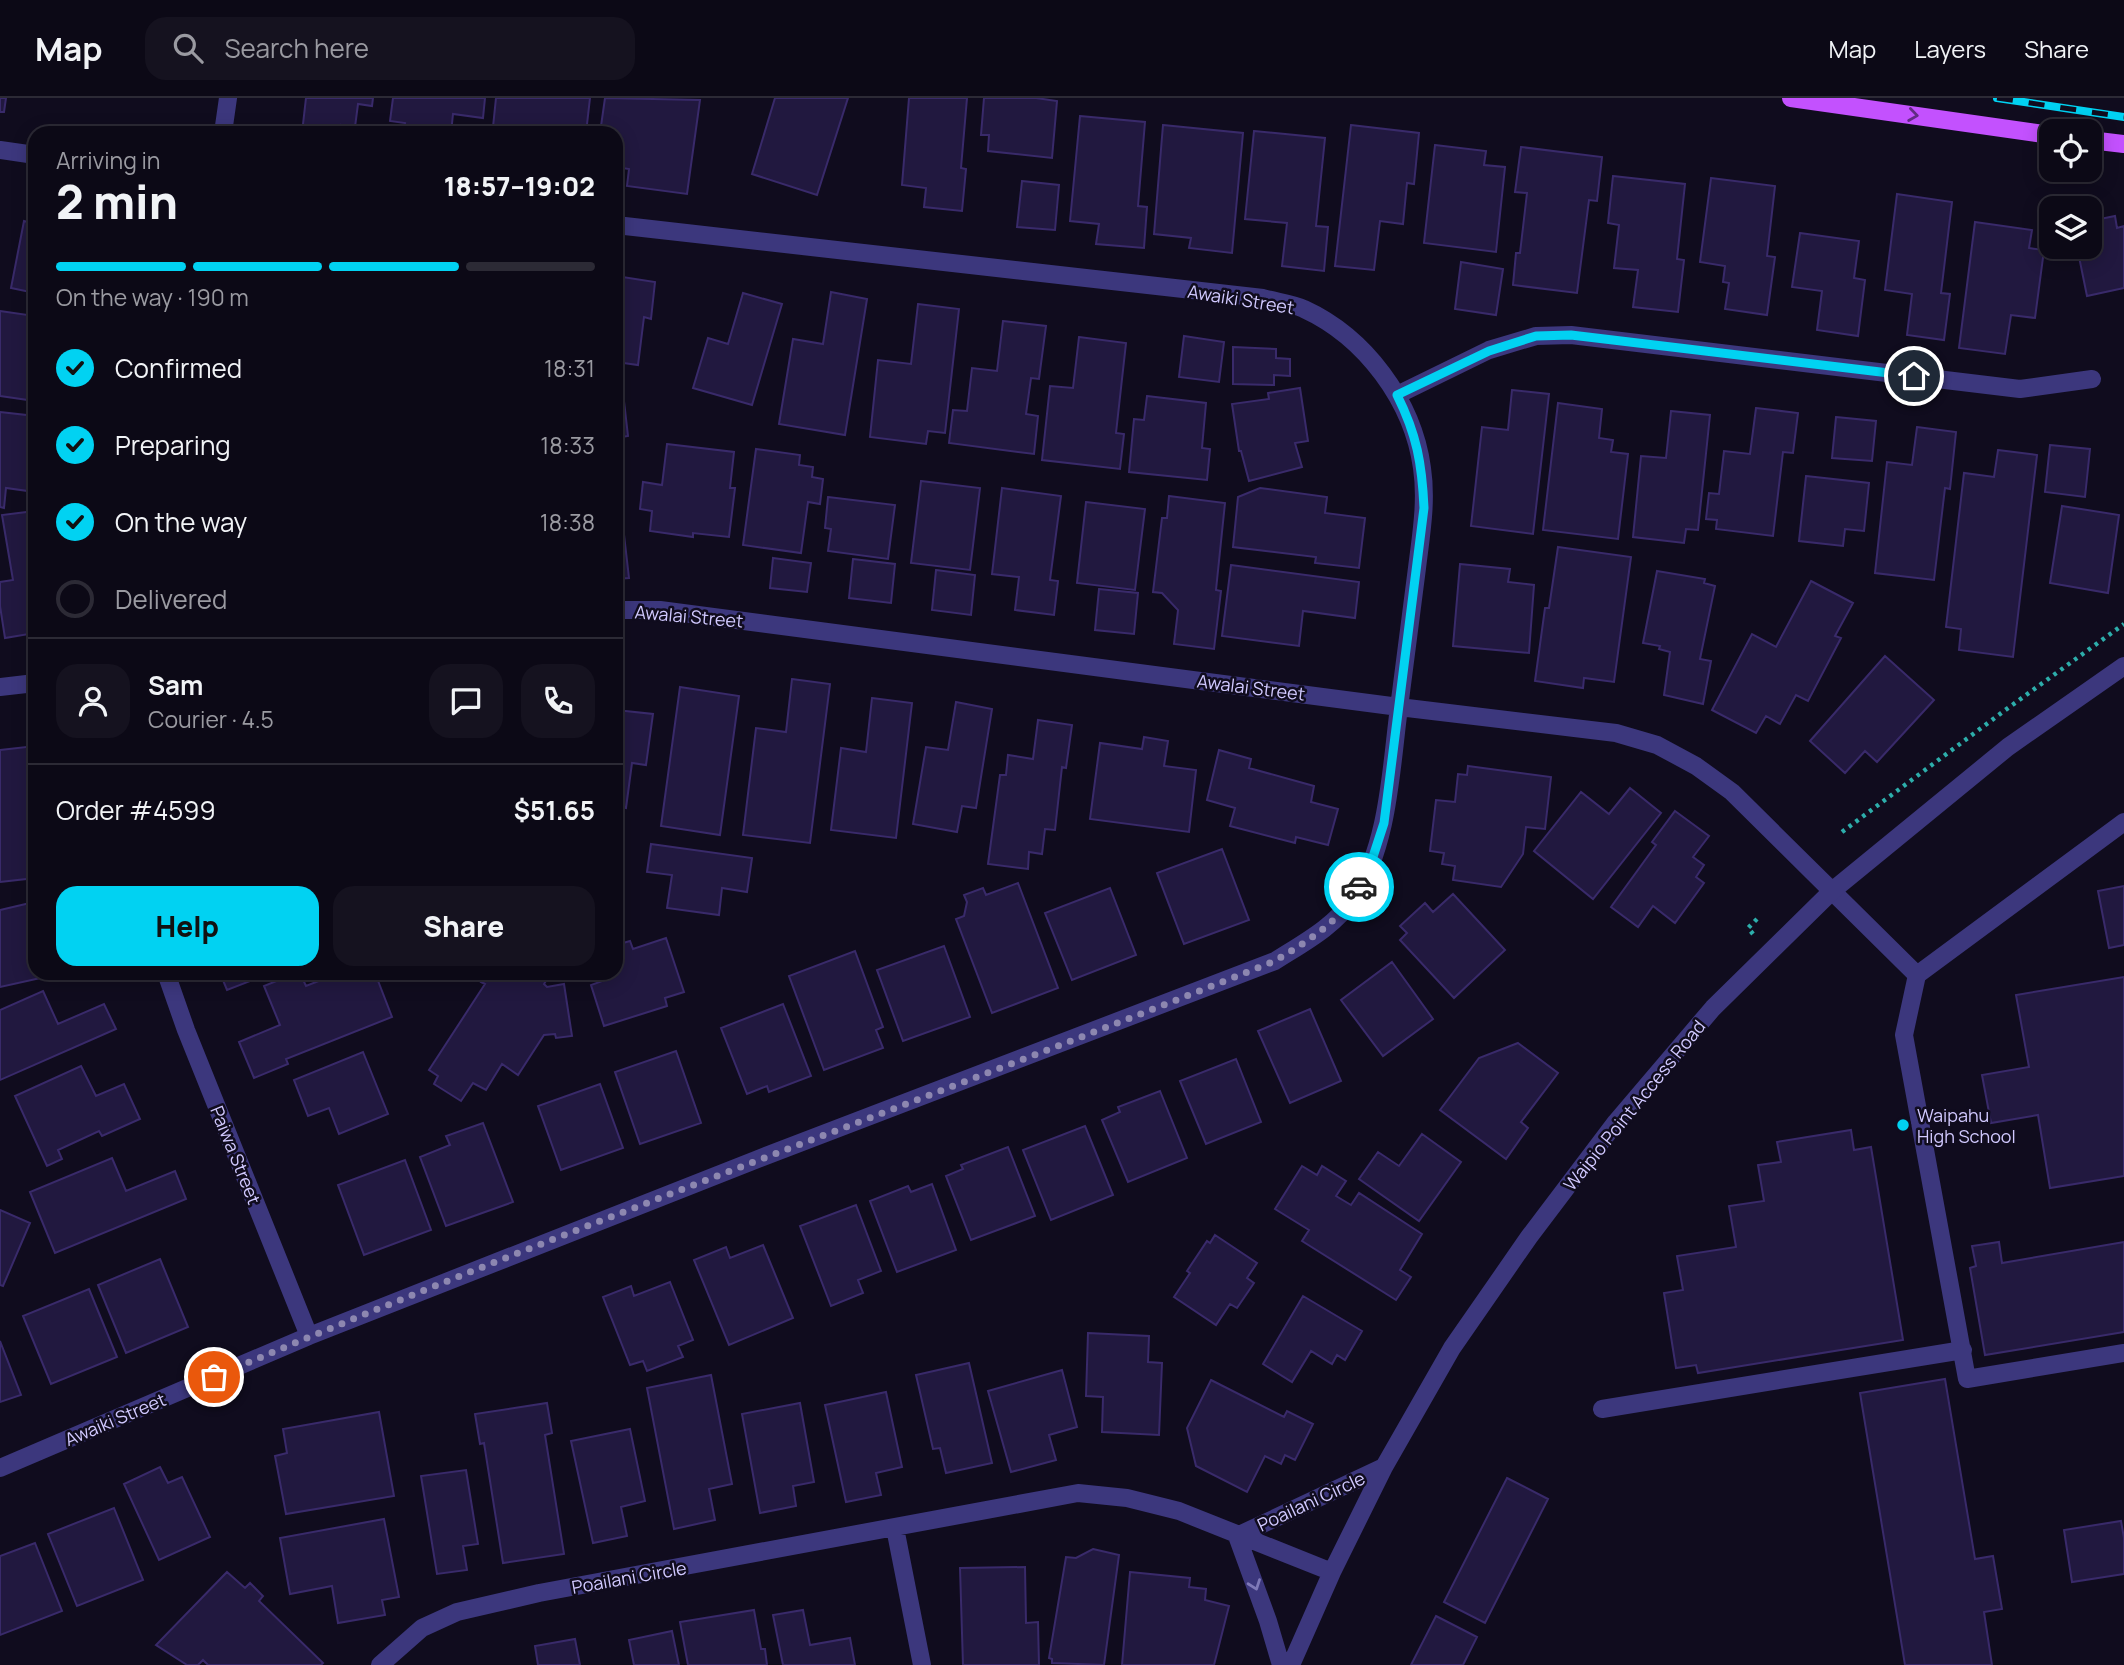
<!DOCTYPE html>
<html lang="en">
<head>
<meta charset="utf-8">
<style>
	:root { --surface:#0c0916; --page:#15121f; --text:#f1f3f6; --muted:#9a9aa1; --line:#2c2a35; --accent:#01d2f2 }
	body { margin:0; font-family:Manrope,sans-serif; background:var(--page); color:var(--text); height:100vh; display:flex; flex-direction:column; font-size:26px; white-space:nowrap }
	* { box-sizing:border-box; margin:0 }
	p { font-size:23px; color:var(--muted) }
	.icon { flex:none; width:38px; height:38px; fill:none; stroke:currentColor; stroke-width:2; stroke-linecap:round; stroke-linejoin:round }
	.map { position:relative; flex:1; overflow:hidden }
	.side { position:absolute; left:28px; top:28px; width:595px; height:854px; display:flex; flex-direction:column; background:var(--surface); border-radius:21px; box-shadow:0 4px 18px #0003,0 0 0 2px var(--line) }
	.side>* { flex:none }
	.controls { position:absolute; left:2039px; top:21px; display:grid; gap:14px }
	.controls a { display:grid; place-items:center; width:63px; height:63px; border-radius:14px; background:var(--surface); box-shadow:0 4px 18px #0003,0 0 0 2px var(--line); font-size:35px }
	.pin { position:absolute; display:grid; place-items:center; width:60px; height:60px; color:#fff; margin:-30px; border:4px solid #fff; border-radius:50%; box-shadow:0 2px 7px #0007 }
	.courier { position:absolute; display:grid; place-items:center; width:70px; height:70px; margin:-35px; border:5px solid #01d2f2; border-radius:50%; background:#fff; color:#222; box-shadow:0 2px 9px #0007 }
	.headline em { font-style:normal; font-weight:800 }
	.headline div { display:flex; flex-direction:column-reverse }
	.headline { display:flex; align-items:center; justify-content:space-between; height:119px; padding:0 28px }
	h1 { font-size:46px; font-weight:800; line-height:52px }
	.bar { display:grid; grid-template-columns:repeat(4,1fr); gap:10px 7px; align-content:center; height:84px; padding:0 28px }
	.bar i { height:9px; border-radius:5px; background:var(--line) }
	.bar .active { background:var(--accent) }
	.bar p { grid-column:span 4 }
	.line { display:flex; align-items:center; gap:18px; padding:0 28px; border-top:2px solid var(--line) }
	.line div { flex:1 }
	.round { display:grid; place-items:center; flex:none; width:74px; height:74px; border-radius:21px; background:var(--page) }
	ol { padding:0 28px; list-style:none }
	li { display:flex; align-items:center; gap:21px; height:77px }
	li p { margin-inline-start:auto }
	li .icon { padding:7px; border-radius:50%; background:var(--accent); color:#111; stroke-width:4 }
	li:last-child { color:var(--muted) }
	li i { width:38px; height:38px; border:4px solid var(--line); border-radius:50% }
	.action { display:flex; gap:14px; margin-top:auto; padding:14px 28px }
	.action a { flex:1; height:80px; border-radius:21px; background:var(--accent); color:#111; font-size:28px; font-weight:800; line-height:80px; text-align:center }
	.action a+a { background:var(--page); color:var(--text) }
	header { display:flex; align-items:center; gap:42px; box-sizing:border-box; height:98px; padding:0 35px; background:var(--surface); border-bottom:2px solid var(--line) }
	header strong { font-size:33px }
	nav { display:flex; gap:38px; margin-inline-start:auto; font-size:24px }
	.search { width:490px; height:63px; background:var(--page); display:flex; align-items:center; gap:18px; box-sizing:border-box; padding:0 24px; border-radius:21px; color:var(--muted); font-size:26px }
	.map>svg:first-child { display:block }
	.building { fill:#21183f; stroke:#392a6a; stroke-width:2 }
	.lines { fill:none; stroke-linecap:round; stroke-linejoin:round }
	.path { stroke:#2daeab; stroke-width:4.5; stroke-dasharray:3.5 5; stroke-linecap:butt }
	.service { stroke:#3c377d; stroke-width:18 }
	.minor { stroke:#3c377d; stroke-width:18 }
	.primary { stroke:#c351fe; stroke-width:18 }
	.rail-casing { stroke:#01d2f2; stroke-width:8 }
	.rail { stroke:#100c1e; stroke-width:5; stroke-dasharray:16; stroke-linecap:butt }
	.oneway { stroke:#612b83 }
	.oneway2 { stroke:#7f79b8 }
	.done { stroke:#8d87b0; stroke-width:7; stroke-dasharray:0 12.6 }
	.route { stroke:#01d2f2; stroke-width:9 }
	.poi-dot { fill:#01d2f2; stroke:#100c1e; stroke-width:2.5 }
	.labels { text-anchor:middle; dominant-baseline:central; stroke-width:5; stroke-linejoin:round; paint-order:stroke }
	.street-label { font-size:18px; fill:#d1c9ff; stroke:#100c1e }
	.poi-label { font-size:18px; fill:#d1c9ff; stroke:#100c1e; text-anchor:start }
</style>
</head>
<body>
<header>
<strong>Map</strong>
<div class="search"><svg class="icon" aria-label="search" viewBox="0 0 24 24"><circle cx="10" cy="10" r="6"/><path d="M15 15l6 6"/></svg>Search here</div>
<nav><a>Map</a><a>Layers</a><a>Share</a></nav>
</header>
<div class="map">
<svg width="2124" height="1567" viewBox="0 0 2124 1567">
	<rect width="100%" height="100%" fill="#100c1e"/>
	<path class="building" d="M0,0H6L4,14H0Z
		M306,0H373L372,8L358,6L355,29L341,27L340,35H302Z
		M393,0H485L483,20L453,16L451,35H403L405,25L390,23Z
		M496,0H590L586,35H521L522,33L493,29Z
		M605,0L700,2L687,96L627,88L629,71L616,69V35H600Z
		M775,0H848L817,97L752,76Z
		M909,0H967L961,70L966,71L962,113L924,109L926,90L902,87Z
		M984,0H1036L1057,3L1052,60L988,53L989,37H981Z
		M1080,18L1145,24L1138,108L1147,109L1144,150L1096,146L1099,126L1070,123Z
		M1163,27L1243,35L1232,155L1189,150L1191,140L1154,136Z
		M1351,27L1419,35L1414,86L1407,85L1403,126L1380,123L1374,172L1335,168Z
		M1254,33L1325,40L1316,128L1328,129L1324,173L1282,168L1287,125L1245,121Z
		M1435,47L1486,53L1484,67L1505,69L1496,154L1424,145Z
		M1521,49L1602,59L1597,103L1589,102L1577,195L1513,187L1516,155H1520L1527,95L1515,94Z
		M1613,78L1685,86L1677,161L1684,162L1678,214L1633,209L1638,172L1614,170L1619,127L1608,125Z
		M1711,80L1775,88L1767,158L1775,159L1767,217L1725,211L1729,185L1723,184L1725,168L1700,164Z
		M1022,83L1059,87L1055,132L1017,129Z
		M1897,96L1952,104L1941,195L1950,196L1944,242L1907,237L1912,196L1885,192Z
		M2115,118L2117,130L2124,128V190L2087,198L2077,149H2090V123Z
		M24,123L35,126V195L11,190Z
		M1975,124L2032,132L2029,150L2044,152L2035,220L2011,217L2005,256L1959,250Z
		M1800,135L1859,143L1854,180L1865,182L1858,238L1817,232L1822,193L1792,189Z
		M1461,164L1503,171L1496,217L1455,211Z
		M616,178L655,184L651,221L644,219L638,267L616,264Z
		M831,194L867,201L845,337L779,326L793,241L823,246Z
		M743,195L782,206L752,307L693,290L708,240L728,246Z
		M918,206L959,211L945,335L928,333L926,346L870,339L878,262L911,266Z
		M0,213L35,218V303L0,298Z
		M1003,223L1046,228L1039,281L1031,280L1026,316L1038,318L1034,356L949,345L953,312L967,313L972,270L997,273Z
		M1184,238L1224,244L1219,284L1179,279Z
		M1079,239L1126,245L1116,335L1124,336L1120,371L1042,362L1050,288L1073,290Z
		M1233,249L1276,251V260L1290,261V278L1274,277V287L1233,286Z
		M1300,290L1308,343L1295,345L1302,369L1249,383L1241,353H1239L1232,306L1269,301L1268,295Z
		M1512,292L1549,296L1533,436L1471,428L1482,329L1508,332Z
		M1147,298L1206,305L1202,350L1210,351L1207,382L1129,374L1134,321L1144,322Z
		M624,303L628,338L616,340V304Z
		M1558,305L1602,311L1599,340L1613,342L1611,354L1628,356L1618,441L1543,432Z
		M1756,310L1798,315L1793,355L1783,354L1773,438L1716,431L1717,422L1706,421L1709,395L1719,396L1724,353L1750,356Z
		M1671,313L1710,317L1698,432L1686,431L1684,445L1633,439L1641,358L1666,360Z
		M0,314L35,318V394L6,390L4,410L0,409Z
		M1836,319L1876,323L1872,363L1832,360Z
		M1917,329L1956,334L1950,391L1945,390L1934,482L1875,475L1887,364L1912,367Z
		M667,346L734,354L730,390H735L729,439L693,435V439L650,433L652,413L640,411L643,384L662,387Z
		M2050,347L2090,351L2085,399L2045,394Z
		M756,351L800,357L799,367L813,369L812,379L823,381L820,406L808,404L801,455L743,447Z
		M1998,352L2037,357L2013,559L1959,552L1961,531L1946,529L1964,375L1994,379Z
		M616,367L629,480L616,481Z
		M1806,378L1869,385L1864,433L1845,431L1843,448L1799,443Z
		M921,383L980,390L970,472L911,465Z
		M1002,390L1061,398L1050,482L1058,483L1054,517L1015,512L1019,479L992,476Z
		M1260,390L1327,399L1325,415L1365,420L1359,470L1315,465L1316,459L1233,449L1238,399Z
		M1169,398L1225,405L1216,492L1221,493L1214,551L1174,546L1178,512L1162,495L1153,494L1162,420H1167Z
		M828,399L895,407L888,461L828,453L831,431L825,430Z
		M1086,404L1145,411L1135,492L1077,485Z
		M2062,408L2119,417L2108,495L2050,485Z
		M35,413V535L5,540L0,508V484L13,482L2,417Z
		M1558,449L1631,459L1614,584L1584,580L1583,590L1535,583L1545,510H1549Z
		M773,460L811,465L807,494L770,490Z
		M853,461L895,466L891,505L849,500Z
		M1460,466L1510,471L1508,484L1534,487L1529,555L1453,548Z
		M1231,467L1359,484L1355,520L1303,513L1299,548L1222,538Z
		M936,472L975,477L971,517L932,512Z
		M1657,473L1705,481L1704,485L1715,488L1700,561L1711,563L1703,606L1664,597L1670,554L1659,551L1660,548L1643,545Z
		M1811,483L1853,505L1835,538L1841,540L1808,603L1796,597L1780,626L1766,618L1756,635L1712,612L1752,536L1776,549Z
		M1099,491L1138,495L1134,536L1095,532Z
		M1885,558L1934,602L1877,664L1865,653L1845,675L1810,643Z
		M792,581L830,586L810,745L743,737L756,630L786,634Z
		M680,589L739,598L720,737L661,728Z
		M872,600L912,605L896,740L831,732L841,650L866,654Z
		M956,604L992,611L976,710L962,708L957,734L913,726L926,649L948,652Z
		M616,612L653,616L646,667L632,665L626,710L616,708Z
		M1038,622L1072,627L1066,670L1062,669L1055,732L1045,731L1042,756L1029,754L1028,771L988,766L1000,677H1006L1008,657L1033,661Z
		M1144,639L1168,643L1164,668L1196,672L1189,734L1090,721L1100,645L1142,651Z
		M35,648V780L0,784V652Z
		M1219,652L1251,661L1249,670L1314,688L1311,704L1338,711L1328,747L1296,739L1295,745L1230,728L1235,710L1207,702Z
		M1468,668L1551,679L1545,731L1526,729L1523,756L1501,789L1453,782L1455,768L1442,766L1444,755L1430,753L1436,702L1455,704L1458,676L1467,677Z
		M1630,690L1661,715L1593,801L1534,753L1581,694L1609,716Z
		M1675,713L1709,738L1693,759L1704,767L1696,779L1704,785L1675,825L1653,808L1638,829L1611,809L1656,747L1652,744Z
		M651,746L752,760L747,794L722,790L719,817L667,810L672,777L647,774Z
		M1222,751L1249,822L1184,846L1157,775Z
		M1018,785L1058,890L992,915L956,821L964,818L967,804L964,797L983,790L986,797Z
		M2124,788V847L2109,850L2098,793Z
		M1110,790L1136,857L1072,882L1045,815Z
		M1453,796L1505,852L1454,900L1400,842L1407,835L1400,828L1425,805L1433,814Z
		M30,805L35,827V875H63L0,889V812Z
		M666,840L684,894L665,900L667,908L604,928L591,887L608,881L606,875H616V847L630,843L633,851Z
		M944,848L970,919L903,943L877,872Z
		M855,853L883,929L876,932L883,950L824,972L789,878Z
		M1392,864L1433,921L1383,958L1341,902Z
		M220,875H262L263,878L227,892Z
		M296,875H300L306,888L339,875H375L392,919L286,961L288,966L254,980L239,944L280,927L264,888Z
		M487,875H551L544,886L547,889L564,886L572,938L556,940L555,936L544,937L518,977L502,966L486,992L473,985L461,1003L434,986L438,978L429,972L485,886L481,884Z
		M2124,879V1078L2050,1090L2038,1017L1991,1025L1982,977L2029,969L2016,897Z
		M43,893L58,926L104,906L116,931L0,982V912Z
		M783,906L811,978L769,994L767,988L747,996L721,930Z
		M1310,911L1341,983L1290,1005L1258,933Z
		M1518,945L1558,975L1521,1024L1528,1030L1506,1061L1440,1012L1479,960Z
		M676,953L701,1025L640,1046L615,974Z
		M363,954L388,1016L339,1036L329,1010L308,1018L294,982Z
		M1236,961L1261,1024L1206,1046L1180,983Z
		M81,968L96,998L124,986L140,1021L102,1038L99,1033L58,1052L62,1061L47,1068L15,998Z
		M600,986L623,1050L561,1072L538,1008Z
		M1160,993L1187,1060L1128,1084L1102,1022L1120,1014L1118,1009Z
		M483,1025L513,1104L446,1128L420,1059L450,1047L446,1038Z
		M1085,1028L1113,1097L1051,1122L1023,1052Z
		M1851,1032L1854,1052L1871,1049L1903,1242L1698,1275L1696,1267L1676,1270L1664,1195L1683,1192L1677,1158L1736,1149L1729,1108L1764,1103L1758,1067L1781,1064L1777,1044Z
		M1422,1036L1461,1064L1419,1123L1359,1081L1378,1054L1399,1068Z
		M1008,1049L1035,1118L971,1142L946,1078L963,1071L961,1067Z
		M112,1060L126,1093L175,1073L186,1101L55,1155L30,1094Z
		M405,1062L431,1132L364,1157L338,1087Z
		M1302,1068L1317,1077L1322,1068L1346,1083L1336,1098L1351,1107L1359,1095L1422,1136L1400,1172L1411,1179L1396,1202L1302,1143L1309,1132L1275,1111Z
		M932,1086L956,1152L897,1174L870,1103L908,1088L911,1094Z
		M856,1107L881,1173L858,1182L863,1195L831,1208L800,1128Z
		M0,1112L30,1125L3,1188L0,1187Z
		M1215,1137L1257,1165L1247,1180L1254,1185L1237,1210L1230,1206L1216,1227L1174,1199L1190,1175L1187,1173L1207,1143L1210,1145Z
		M1999,1144L2002,1165L2124,1144V1234L1985,1257L1970,1170L1976,1168L1972,1148Z
		M763,1147L793,1220L729,1247L694,1162L726,1149L730,1160Z
		M160,1161L188,1229L126,1255L98,1187Z
		M670,1184L693,1242L678,1248L683,1259L647,1273L643,1263L630,1267L603,1199L631,1188L634,1198Z
		M89,1191L117,1259L51,1286L23,1218Z
		M1303,1198L1362,1233L1345,1262L1337,1257L1332,1266L1311,1253L1292,1284L1263,1266Z
		M1088,1235L1149,1238L1148,1264L1162,1265L1159,1337L1102,1334L1103,1299L1086,1298Z
		M0,1243L21,1297L0,1304Z
		M969,1265L992,1365L946,1375L940,1350L933,1351L916,1277Z
		M1062,1272L1077,1329L1049,1337L1056,1362L1011,1374L988,1293Z
		M711,1277L732,1386L709,1391L715,1422L674,1431L647,1290Z
		M1945,1281L1975,1461L1993,1458L2002,1511L1984,1514L1992,1567H1905L1860,1295Z
		M1211,1282L1284,1319L1287,1313L1313,1326L1295,1362L1285,1357L1281,1366L1265,1358L1247,1394L1196,1368L1187,1330Z
		M886,1294L902,1369L876,1375L881,1397L846,1404L825,1307Z
		M547,1305L552,1335L545,1337L564,1456L503,1465L484,1345L480,1346L475,1316Z
		M800,1305L814,1384L793,1388L796,1408L760,1415L742,1316Z
		M379,1314L394,1398L286,1416L275,1358L287,1355L283,1331Z
		M630,1331L645,1403L621,1409L627,1438L593,1445L571,1343Z
		M160,1369L168,1385L182,1379L210,1439L159,1462L124,1386Z
		M466,1372L478,1446L463,1448L467,1472L437,1476L421,1378Z
		M1507,1380L1548,1401L1485,1525L1444,1504Z
		M114,1410L143,1482L77,1508L48,1436Z
		M384,1421L399,1499L382,1502L385,1517L338,1525L332,1488L290,1496L280,1440Z
		M2121,1423L2124,1440V1476L2072,1484L2064,1432Z
		M35,1445L62,1513L0,1537V1458Z
		M1093,1451L1119,1457L1104,1567L1052,1565V1561L1049,1560L1066,1459L1076,1460Z
		M1025,1469L1026,1525L1038,1524L1039,1567H963L960,1470Z
		M227,1474L245,1490L250,1485L263,1498L259,1503L323,1565L321,1567H208L203,1562L198,1567H187L156,1547Z
		M1130,1474L1190,1480L1189,1489L1206,1491L1205,1502L1229,1508L1214,1567H1122Z
		M754,1512L761,1551H765L767,1567H688L680,1524Z
		M803,1512L810,1547L850,1540L855,1567H783L773,1517Z
		M1436,1518L1477,1539L1463,1567H1411Z
		M672,1533L679,1567H634L629,1542Z
		M575,1541L580,1567H538L535,1548Z"/>
	<g class="lines">
		<path class="path" d="M1842,734L2004,613L2124,526
			M1753,836L1748,830L1759,819"/>
		<path class="service" d="M2124,724L1917,877L1904,937L1967,1281L2124,1255
			M1832,793L1917,877
			M1602,1311L1963,1252"/>
		<path class="minor" d="M223,35L228,0
			M0,52L35,57
			M1397,297L1489,252L1536,238L1571,237L2020,291L2092,281
			M616,512H660L1399,609L1616,635L1657,647L1696,668L1732,694L1832,793
			M0,589L35,585
			M166,875L186,932L309,1238
			M0,1370L309,1238L758,1061L1275,863C1303,845 1334,829 1353,801C1390,747 1391,665 1400,602C1406,558 1411,514 1417,470C1421,437 1427,404 1422,370C1413,303 1365,239 1304,211C1292,205 1276,204 1263,200L616,127
			M895,1430L922,1567
			M380,1567L422,1530L457,1514L539,1495L1078,1395L1127,1400L1179,1413L1332,1474
			M1281,1567L1268,1523L1237,1438L1384,1369
			M1291,1567L1332,1474L1384,1369L1452,1250L1529,1139L1616,1024L1713,910L1832,793L2008,649L2124,568"/>
		<path class="primary" d="M1791,0L2051,37
			M2090,42L2124,46"/>
		<g class="rail-casing">
			<path id="rail" d="M1997,0L2124,19"/>
		</g>
		<use href="#rail" class="rail"/>
	</g>
	<defs><path id="oneway-chevron" d="M-2-3.5L2.5 0L-2 3.5" fill="none" stroke-width="1.6" stroke-linecap="round" stroke-linejoin="round" transform="scale(1.75)"/></defs>
	<use class="oneway" href="#oneway-chevron" transform="translate(1913 17) rotate(8)"/>
	<use class="oneway2" href="#oneway-chevron" transform="translate(1255 1487) rotate(70)"/>
	<g class="lines">
		<path class="done" d="M214,1279C564,1130 922,1004 1275,863C1307,843 1341,824 1359,789"/>
		<path class="route" d="M1359,789L1370,768L1384,725L1424,410C1422,366 1417,337 1397,297L1489,253L1536,238L1571,237L1914,278"/>
	</g>
	<circle class="poi-dot" cx="1903" cy="1027" r="7"/>
	<g class="labels">
		<g class="street-label">
			<text transform="translate(1241 201) rotate(9)">Awaiki Street</text>
			<text transform="translate(689 518) rotate(5)">Awalai Street</text>
			<text transform="translate(1251 589) rotate(7)">Awalai Street</text>
			<text transform="translate(1634 1007) rotate(-51)">Waipio Point Access Road</text>
			<text transform="translate(236 1057) rotate(68)">Paiwa Street</text>
			<text transform="translate(115 1321) rotate(-23)">Awaiki Street</text>
			<text transform="translate(1311 1403) rotate(-25)">Poailani Circle</text>
			<text transform="translate(629 1479) rotate(-10)">Poailani Circle</text>
		</g>
		<g class="poi-label">
			<text x="1917" y="1017">Waipahu<tspan x="1917" dy="21">High School</tspan></text>
		</g>
	</g>
</svg>
<div class="controls">
<a><svg class="icon" aria-label="locate" viewBox="0 0 24 24"><circle cx="12" cy="12" r="6"/><path d="M12 2v4M12 18v4M2 12h4M18 12h4"/></svg></a>
<a><svg class="icon" aria-label="layers" viewBox="0 0 24 24"><path d="M12 4l9 5-9 5-9-5zM3 14l9 5 9-5"/></svg></a>
</div>
<div class="pin" style="left:214px;top:1279px;background:#ea580c"><svg class="icon" aria-label="bag" viewBox="0 0 24 24"><path d="M5 8h14l-1 12H6zM9 8a3 3 0 0 1 6 0"/></svg></div>
<div class="pin" style="left:1914px;top:278px;background:#1f2937"><svg class="icon" aria-label="home" viewBox="0 0 24 24"><path d="M3 11l9-7 9 7M6 9v11h12V9"/></svg></div>
<div class="courier" style="left:1359px;top:789px"><svg class="icon" aria-label="car" viewBox="0 0 24 24"><path d="M5 17H2v-5l4-1 3-4h7l3 4 3 1v5h-3M9 17h6M6 11h13"/><circle cx="7" cy="17" r="2"/><circle cx="17" cy="17" r="2"/></svg></div>
<section class="side">
<div class="headline"><div><h1>2 min</h1><p>Arriving in</p></div><em>18:57–19:02</em></div>
<div class="bar"><i class="active"></i><i class="active"></i><i class="active"></i><i></i><p>On the way · 190 m</p></div>
<ol>
<li><svg class="icon" aria-label="check" viewBox="0 0 24 24"><path d="M5 12l5 5 9-10"/></svg>Confirmed<p>18:31</p></li>
<li><svg class="icon" aria-label="check" viewBox="0 0 24 24"><path d="M5 12l5 5 9-10"/></svg>Preparing<p>18:33</p></li>
<li><svg class="icon" aria-label="check" viewBox="0 0 24 24"><path d="M5 12l5 5 9-10"/></svg>On the way<p>18:38</p></li>
<li><i></i>Delivered</li>
</ol>
<div class="line" style="height:126px"><a class="round"><svg class="icon" aria-label="person" viewBox="0 0 24 24"><circle cx="12" cy="8" r="4"/><path d="M4 21q1-7 8-7t8 7"/></svg></a><div><b>Sam</b><p>Courier · 4.5</p></div><a class="round"><svg class="icon" aria-label="chat" viewBox="0 0 24 24"><path d="M4 5h16v11H9l-5 4z"/></svg></a><a class="round"><svg class="icon" aria-label="phone" viewBox="0 0 24 24"><path d="M5 4h4l2 5-3 2q2 4 5 5l2-3 5 2v4C11 20 4 13 5 4z"/></svg></a></div>
<div class="line" style="height:91px"><div>Order #4599</div><b>$51.65</b></div>
<div class="action"><a>Help</a><a>Share</a></div>
</section>
</div>
</body>
</html>
